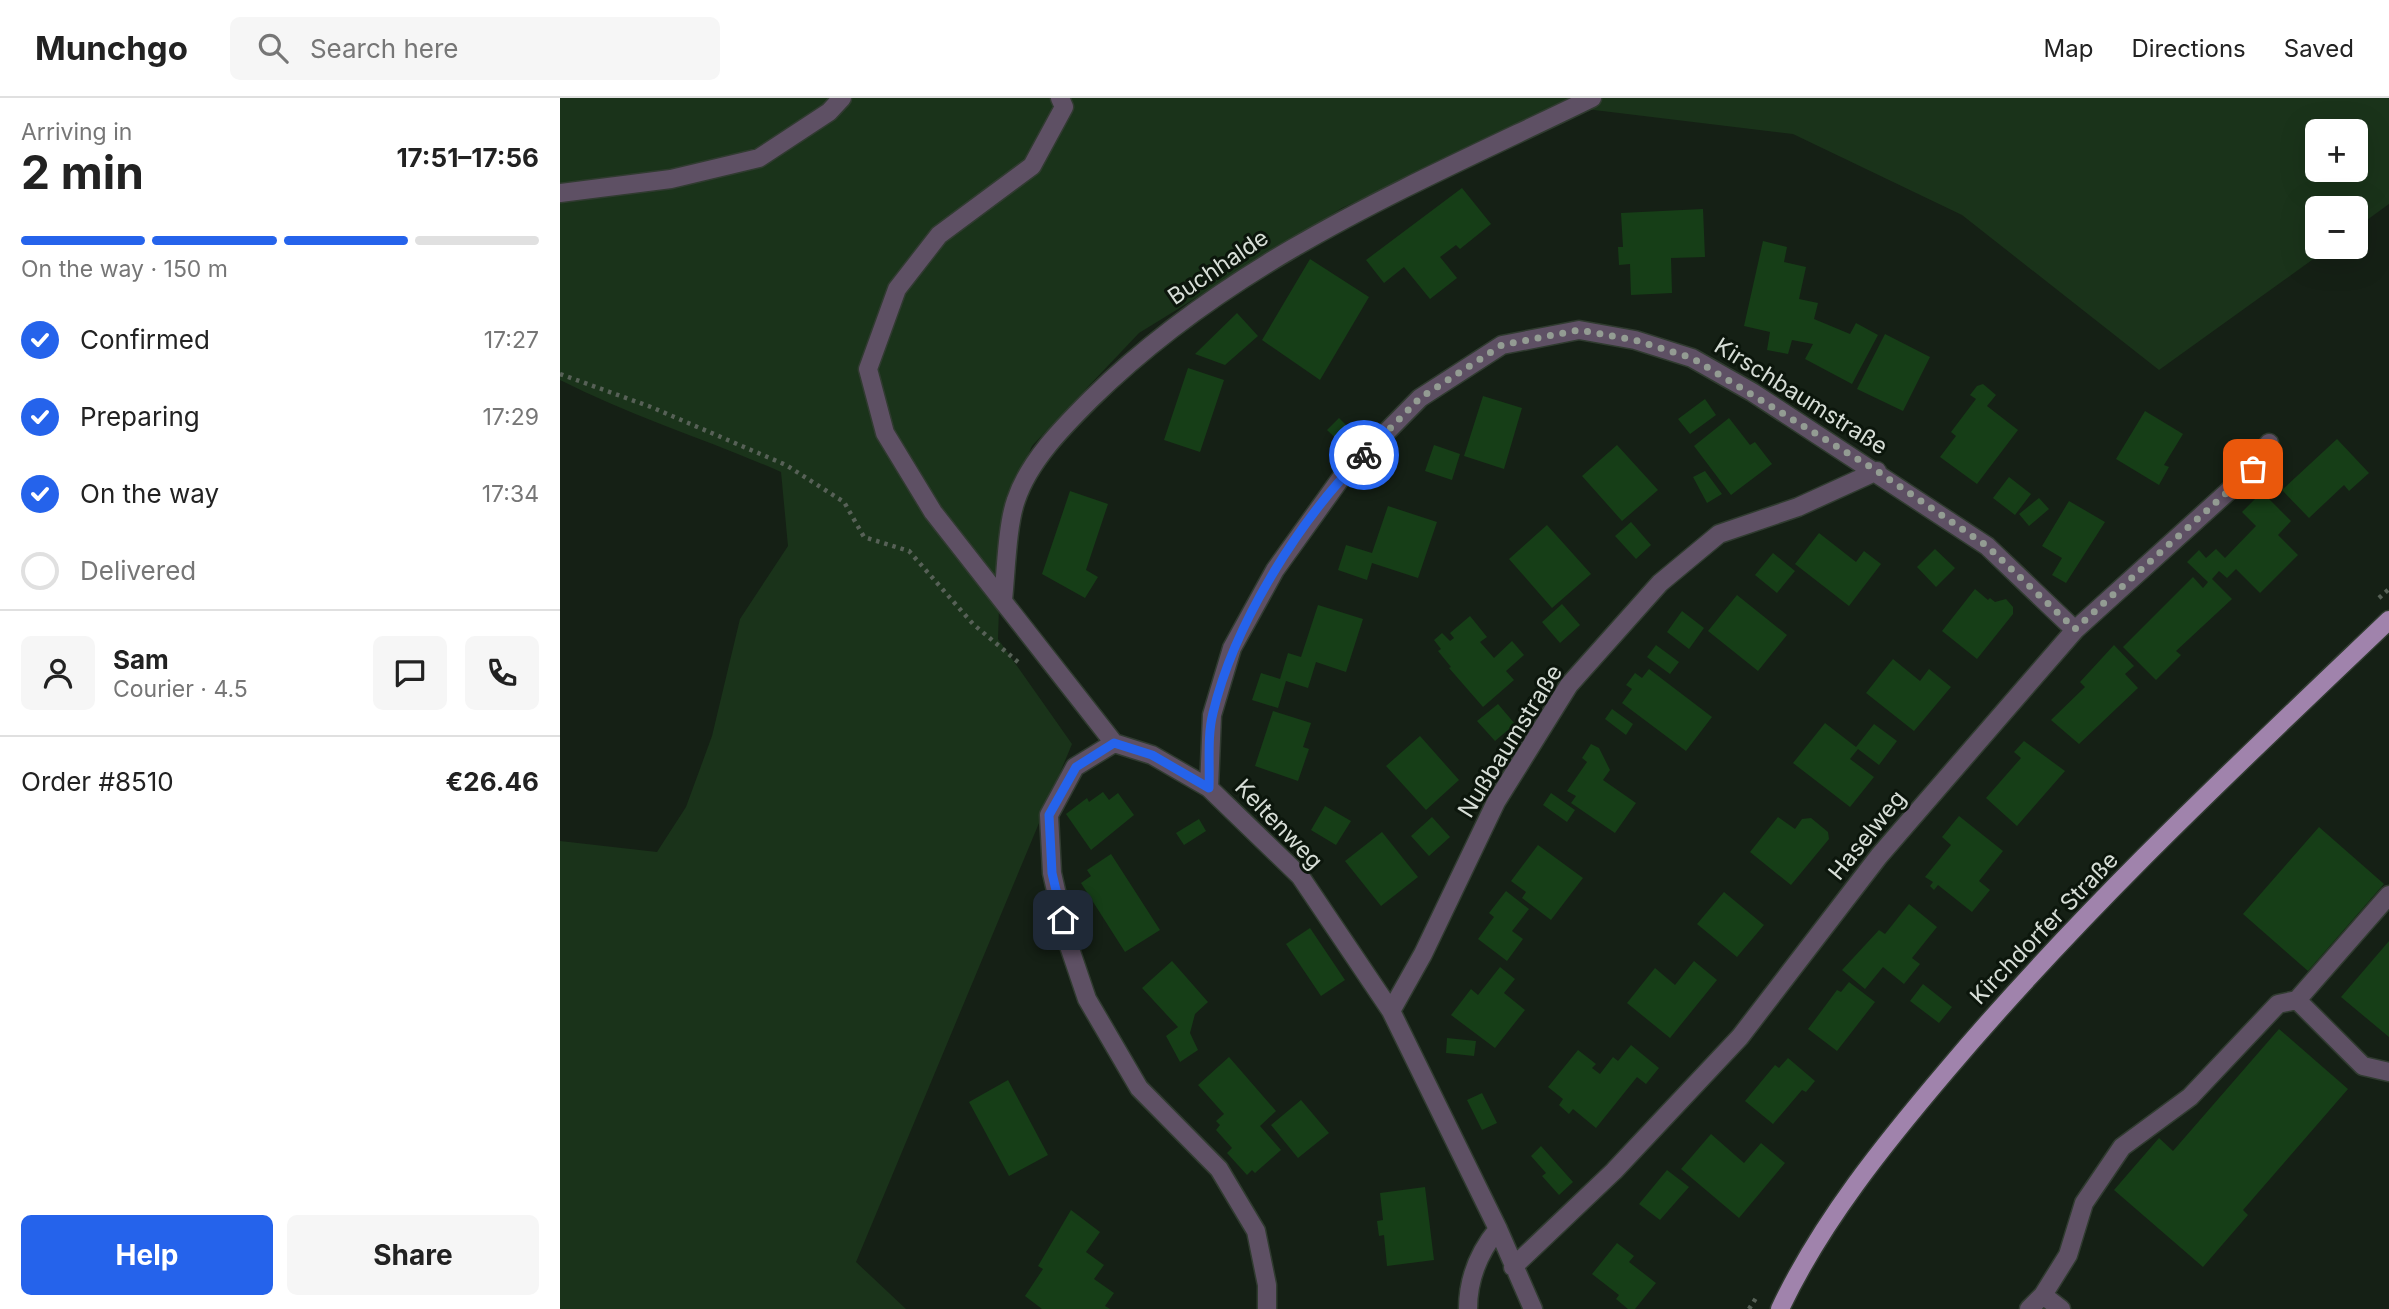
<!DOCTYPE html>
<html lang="en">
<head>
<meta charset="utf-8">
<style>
	:root { --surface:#fff; --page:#f6f6f6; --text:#222; --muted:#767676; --line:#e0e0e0; --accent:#2563eb }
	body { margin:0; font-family:Inter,sans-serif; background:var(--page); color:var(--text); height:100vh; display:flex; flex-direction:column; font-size:26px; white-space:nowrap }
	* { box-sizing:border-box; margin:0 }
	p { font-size:23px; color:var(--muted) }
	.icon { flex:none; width:38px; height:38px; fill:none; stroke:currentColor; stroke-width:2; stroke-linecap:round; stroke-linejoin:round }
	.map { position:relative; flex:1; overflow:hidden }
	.panel { display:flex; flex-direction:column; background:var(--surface); width:560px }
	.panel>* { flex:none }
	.buttons { position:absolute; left:1745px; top:21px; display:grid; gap:14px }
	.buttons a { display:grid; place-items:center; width:63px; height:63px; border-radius:10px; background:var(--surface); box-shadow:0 7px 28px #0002; font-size:35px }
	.pin { position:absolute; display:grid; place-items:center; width:60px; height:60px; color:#fff; margin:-30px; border-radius:14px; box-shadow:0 4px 10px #0006 }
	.courier { position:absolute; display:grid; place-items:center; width:70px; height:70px; margin:-35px; border:5px solid #2563eb; border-radius:50%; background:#fff; color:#222; box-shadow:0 2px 9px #0007 }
	.overview em { font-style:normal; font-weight:700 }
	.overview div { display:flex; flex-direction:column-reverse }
	.overview { display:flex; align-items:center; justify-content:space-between; height:119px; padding:0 21px }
	h1 { font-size:46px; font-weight:700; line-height:52px }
	.bar { display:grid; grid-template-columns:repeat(4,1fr); gap:10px 7px; align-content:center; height:84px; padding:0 21px }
	.bar i { height:9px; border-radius:5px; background:var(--line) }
	.bar .active { background:var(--accent) }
	.bar p { grid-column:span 4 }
	.line { display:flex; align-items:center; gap:18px; padding:0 21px; border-top:2px solid var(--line) }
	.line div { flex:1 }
	.round { display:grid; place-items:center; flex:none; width:74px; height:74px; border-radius:10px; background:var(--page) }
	ol { padding:0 21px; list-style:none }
	li { display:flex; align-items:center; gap:21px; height:77px }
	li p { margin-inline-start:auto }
	li .icon { padding:7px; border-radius:50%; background:var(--accent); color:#fff; stroke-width:4 }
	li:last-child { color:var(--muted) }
	li i { width:38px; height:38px; border:4px solid var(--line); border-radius:50% }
	.cta { display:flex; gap:14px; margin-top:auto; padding:14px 21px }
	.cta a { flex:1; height:80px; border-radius:10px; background:var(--accent); color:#fff; font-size:28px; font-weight:700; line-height:80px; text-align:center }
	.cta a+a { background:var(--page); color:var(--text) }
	header { display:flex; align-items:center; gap:42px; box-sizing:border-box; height:98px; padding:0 35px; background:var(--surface); border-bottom:2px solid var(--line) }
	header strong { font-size:33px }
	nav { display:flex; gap:38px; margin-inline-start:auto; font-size:24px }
	.search { width:490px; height:63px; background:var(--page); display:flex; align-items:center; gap:18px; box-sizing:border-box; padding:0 24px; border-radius:10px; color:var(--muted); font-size:26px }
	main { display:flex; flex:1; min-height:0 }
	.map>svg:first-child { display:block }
	.green { fill:#1a331a; fill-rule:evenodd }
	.building { fill:#163e17 }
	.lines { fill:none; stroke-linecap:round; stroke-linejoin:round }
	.minor-casing { stroke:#303b30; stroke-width:21 }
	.major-casing { stroke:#303b30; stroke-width:21 }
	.path { stroke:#576157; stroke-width:4.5; stroke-dasharray:3.5 5; stroke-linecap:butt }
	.minor { stroke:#5e5064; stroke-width:18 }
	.major { stroke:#a083ac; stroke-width:18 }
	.done { stroke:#939c93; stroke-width:7; stroke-dasharray:0 12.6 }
	.route { stroke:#2563eb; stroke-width:9 }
	.labels { text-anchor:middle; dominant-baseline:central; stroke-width:6; stroke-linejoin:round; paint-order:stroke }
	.street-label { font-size:23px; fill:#d7ded7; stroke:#0c160c }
</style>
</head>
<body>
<header>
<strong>Munchgo</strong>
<div class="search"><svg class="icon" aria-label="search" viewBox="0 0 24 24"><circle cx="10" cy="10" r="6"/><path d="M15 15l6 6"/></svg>Search here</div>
<nav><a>Map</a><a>Directions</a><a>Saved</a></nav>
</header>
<main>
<section class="panel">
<div class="overview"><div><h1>2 min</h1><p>Arriving in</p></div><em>17:51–17:56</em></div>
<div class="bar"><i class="active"></i><i class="active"></i><i class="active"></i><i></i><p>On the way · 150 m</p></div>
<ol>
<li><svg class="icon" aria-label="check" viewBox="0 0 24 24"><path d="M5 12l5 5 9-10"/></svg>Confirmed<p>17:27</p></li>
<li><svg class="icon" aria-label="check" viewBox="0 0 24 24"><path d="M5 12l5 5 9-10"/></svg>Preparing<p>17:29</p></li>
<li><svg class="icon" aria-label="check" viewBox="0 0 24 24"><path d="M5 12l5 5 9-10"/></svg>On the way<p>17:34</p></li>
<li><i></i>Delivered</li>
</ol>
<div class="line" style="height:126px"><a class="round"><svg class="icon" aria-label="person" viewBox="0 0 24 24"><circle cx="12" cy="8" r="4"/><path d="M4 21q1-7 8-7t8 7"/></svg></a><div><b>Sam</b><p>Courier · 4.5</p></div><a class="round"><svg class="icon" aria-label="chat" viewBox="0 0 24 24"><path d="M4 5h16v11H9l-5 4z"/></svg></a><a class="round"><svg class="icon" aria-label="phone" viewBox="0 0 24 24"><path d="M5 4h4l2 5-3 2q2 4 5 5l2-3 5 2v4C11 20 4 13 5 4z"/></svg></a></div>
<div class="line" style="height:91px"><div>Order #8510</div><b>€26.46</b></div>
<div class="cta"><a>Help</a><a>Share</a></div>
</section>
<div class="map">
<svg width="1829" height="1211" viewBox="0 0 1829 1211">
	<rect width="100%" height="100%" fill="#152015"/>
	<path class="green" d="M0,0H1829V106L1796,130V110H1757V149H1770L1599,272L1402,117L1233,36L1001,8L782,110L579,235L472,348L442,417L438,541L512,646L296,1164L346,1211H0V743L97,754L126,709L152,638L180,521L228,448L221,374C148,342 71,318 0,282ZM1757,33H1796V72H1757Z"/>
	<path class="building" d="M902,90L931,126L900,151L896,147L880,159L897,180L870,201L844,169L824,185L806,162Z
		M1143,111L1145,159L1111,160L1112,195L1071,197L1070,166L1059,167L1058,149H1063L1061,115Z
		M1203,143L1227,149L1224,164L1246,169L1239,201L1258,205L1254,221L1290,236L1296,225L1318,237L1292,286L1245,261L1253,246L1232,242L1228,256L1207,252L1210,234L1184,228Z
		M750,161L809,199L760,282L702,242Z
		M677,215L698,238L665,267L635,256Z
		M1325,236L1370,259L1343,313L1297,291Z
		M628,270L664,282L640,354L604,342Z
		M1423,286L1436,297L1427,308L1458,332L1417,386L1380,359L1396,338L1391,334L1416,301L1410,297L1417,288Z
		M923,298L962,310L944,371L904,358Z
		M1145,301L1156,317L1130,336L1118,321Z
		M1585,313L1623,336L1604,367L1609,369L1599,387L1556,361Z
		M779,320L797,338L786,350L767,332Z
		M1169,320L1190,347L1195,344L1212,366L1171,397L1134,348Z
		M1777,341L1809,375L1789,393L1784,387L1749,420L1722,392Z
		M874,347L900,356L892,382L865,373Z
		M1057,347L1098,392L1062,423L1022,378Z
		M1145,373L1162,396L1147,405L1133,379Z
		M1449,379L1471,396L1455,417L1433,400Z
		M510,393L548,406L526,472L538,479L525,500L482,476Z
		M1702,394L1731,423L1718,437L1738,457L1700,495L1676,471L1667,480L1659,473L1652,481L1672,501L1616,553L1621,557L1596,582L1563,549L1633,479L1643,490L1648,484L1627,464L1639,452L1646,460L1656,451L1665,460L1696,428L1682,414Z
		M1479,400L1489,411L1469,428L1459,416Z
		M1509,403L1545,424L1506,485L1492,477L1502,460L1482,448Z
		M828,408L877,424L858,480L812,465L807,482L778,472L786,447L812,455Z
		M1071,424L1091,447L1076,461L1055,438Z
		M987,427L1031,476L992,510L949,461Z
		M1259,435L1296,464L1304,453L1321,466L1289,508L1235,466Z
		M1375,451L1395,470L1376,489L1357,469Z
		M1213,455L1235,473L1217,495L1195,477Z
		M1415,491L1428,502L1430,500L1435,504L1446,501L1453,509V516L1417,561L1382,533Z
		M1177,497L1227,537L1198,573L1148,533Z
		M1002,506L1020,527L1000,545L982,524Z
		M758,507L803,521L786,574L756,564L748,590L726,583L718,610L692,602L701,575L720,581L728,555L741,559Z
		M1122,513L1144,530L1129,551L1107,534Z
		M910,518L927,539L920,544L934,560L952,543L964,557L946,573L954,582L923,609L889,570L891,569L878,553L881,551L874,542L882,535L890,543L894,540L890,535Z
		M1096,547L1119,564L1110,576L1087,559Z
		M1554,547L1574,568L1565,576L1578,590L1519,646L1491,622L1525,589L1520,584Z
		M1333,561L1360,583L1369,571L1391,589L1354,633L1306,595Z
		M1089,571L1152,619L1126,653L1062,605L1072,591L1066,587L1075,575L1082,580Z
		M938,606L955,626L935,643L917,623Z
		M1052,611L1073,626L1066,637L1045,621Z
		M713,613L751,625L743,649L749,651L738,683L695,668Z
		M1265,625L1296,649L1314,626L1337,643L1319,667L1298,651L1290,661L1314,679L1290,709L1233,665Z
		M860,638L899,682L866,712L826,668Z
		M1464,643L1505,673L1457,728L1426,700L1461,660L1454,654Z
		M1031,646L1039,650L1050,672L1043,682L1076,705L1055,735L1011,705L1016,698L1007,693L1027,664L1022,660Z
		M543,694L549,702L558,695L574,717L531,752L506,716L527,700L529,704Z
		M991,695L1015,712L1007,724L983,707Z
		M765,708L791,723L776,747L751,732Z
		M1399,718L1443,753L1419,783L1430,792L1412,814L1378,787L1374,792L1370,788L1373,784L1365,779L1391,747L1382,739Z
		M872,719L890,739L869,758L851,738Z
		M1218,719L1235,731L1242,721L1251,720L1268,734L1269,741L1231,787L1190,754Z
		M639,721L646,733L624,747L616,735Z
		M1759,729L1824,786L1748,873L1683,816Z
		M822,734L858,779L821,808L785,763Z
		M978,747L1023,780L991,822L962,800L966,794L951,783Z
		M551,756L600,832L565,854L521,785L531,778L527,772Z
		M946,793L969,811L952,833L963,841L947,863L918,841L934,819L929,815Z
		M1164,794L1204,827L1177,859L1137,826Z
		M1349,806L1377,829L1352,860L1360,866L1344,886L1323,869L1305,891L1282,872L1319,832L1325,836Z
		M750,830L785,882L761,898L726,846Z
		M1829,843V939L1781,899Z
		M612,863L648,904L635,916L630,935L638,952L620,964L606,938L618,929L582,890Z
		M1134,863L1157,882L1110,940L1067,905L1095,870L1115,887Z
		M940,869L955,881L944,895L965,912L935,950L891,917L911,891L918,897Z
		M1289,884L1315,904L1277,953L1248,931L1277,892L1281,894Z
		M1363,886L1392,909L1379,925L1350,903Z
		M1719,931L1788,991L1683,1112L1688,1117L1643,1169L1554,1092L1599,1040L1613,1053Z
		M887,940L916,943L914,958L886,955Z
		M1071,947L1099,970L1086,986L1077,979L1036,1030L1013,1011L1009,1016L999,1007L1003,1001L988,989L1018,952L1036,966L1032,970L1040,976L1053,959L1058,963Z
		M669,959L716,1013L700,1028L721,1052L695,1075L692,1072L687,1077L667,1055L672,1050L656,1032L660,1027L656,1023L664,1016L638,987Z
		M1228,960L1255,983L1246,994L1242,992L1213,1026L1185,1003L1215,967L1219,970Z
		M448,982L488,1057L449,1078L409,1004Z
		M922,995L937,1025L922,1032L907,1002Z
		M741,1002L769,1035L738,1060L711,1027Z
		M1151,1036L1184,1065L1201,1045L1225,1065L1179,1120L1121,1071Z
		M981,1048L1013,1084L999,1097L982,1078L986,1075L971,1058Z
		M1107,1072L1129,1089L1100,1122L1079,1106Z
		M865,1089L874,1162L827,1168L824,1137L819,1138L817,1123L823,1122L820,1095Z
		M511,1112L540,1134L526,1154L544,1167L534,1181L554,1195L545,1208L550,1211H482L465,1198L483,1171L478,1168Z
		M1057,1145L1074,1158L1069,1164L1096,1185L1075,1211H1068L1056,1201L1059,1197L1032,1176Z"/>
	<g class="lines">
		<g class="minor-casing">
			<path id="minor" d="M500,0L504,9L472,68L379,137L337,191L308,271L325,335L373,414L554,645
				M0,95L111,81L199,60L269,14L282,0
				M443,502C446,474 447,427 456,402C469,363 503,329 531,301C674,160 855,86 1032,0
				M649,690L652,617L672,550L715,472L781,380L860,300L942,247L1019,232L1075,242L1132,260L1192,294L1427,448L1515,532
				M1737,902L1803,968L1829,974
				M831,913L863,856L936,704L1009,587L1100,485L1159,436L1238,409L1317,373
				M953,1169L1054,1073L1180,939L1319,758L1515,532L1693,371L1709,345
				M1483,1197L1501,1211
				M707,1211V1187L696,1133L659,1071L579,990L527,901L508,845L492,775L489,717L515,669L554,645L592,657L649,690L740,778L831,913L938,1131L973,1211
				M908,1211C908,1181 919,1154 938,1131
				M1469,1211L1483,1197L1508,1157L1524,1105L1562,1049L1630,999L1718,906L1737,902L1829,797"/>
		</g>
		<g class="major-casing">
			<path id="major" d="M1220,1211C1261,1124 1325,1045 1387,972C1522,812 1677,667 1829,522"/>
		</g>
		<path class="path" d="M0,276L91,309L226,367L284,404L304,439L349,453L413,526L458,564
			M1819,500L1829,491
			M1189,1211L1198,1197"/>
		<use href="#minor" class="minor"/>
		<use href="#major" class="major"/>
	</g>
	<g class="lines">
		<path class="done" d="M804,357L860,300L942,247L1019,232L1075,242L1132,260L1317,373L1427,448L1515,531L1693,371"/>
		<path class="route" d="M503,822L492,775L489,717L516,669L554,645L592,657L649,690C650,666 647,638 653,615C674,526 739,422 804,357"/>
	</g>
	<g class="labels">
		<g class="street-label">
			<text transform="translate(658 169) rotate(-34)">Buchhalde</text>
			<text transform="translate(1241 298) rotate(32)">Kirschbaumstraße</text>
			<text transform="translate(950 643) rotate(-58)">Nußbaumstraße</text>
			<text transform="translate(719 726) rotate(46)">Keltenweg</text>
			<text transform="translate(1307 737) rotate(-51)">Haselweg</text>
			<text transform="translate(1484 830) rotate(-46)">Kirchdorfer Straße</text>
		</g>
	</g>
</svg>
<div class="buttons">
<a>+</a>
<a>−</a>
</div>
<div class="pin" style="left:1693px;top:371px;background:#ea580c"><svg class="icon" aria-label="bag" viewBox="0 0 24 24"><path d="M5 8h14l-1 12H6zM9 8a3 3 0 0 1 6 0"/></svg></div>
<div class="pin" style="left:503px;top:822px;background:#1f2937"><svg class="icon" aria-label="home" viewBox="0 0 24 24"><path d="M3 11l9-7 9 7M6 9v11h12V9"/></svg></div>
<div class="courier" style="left:804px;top:357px"><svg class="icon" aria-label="bike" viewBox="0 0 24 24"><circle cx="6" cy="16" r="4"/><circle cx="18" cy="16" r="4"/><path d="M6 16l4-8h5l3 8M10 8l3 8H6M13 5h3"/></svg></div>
</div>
</main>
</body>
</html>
